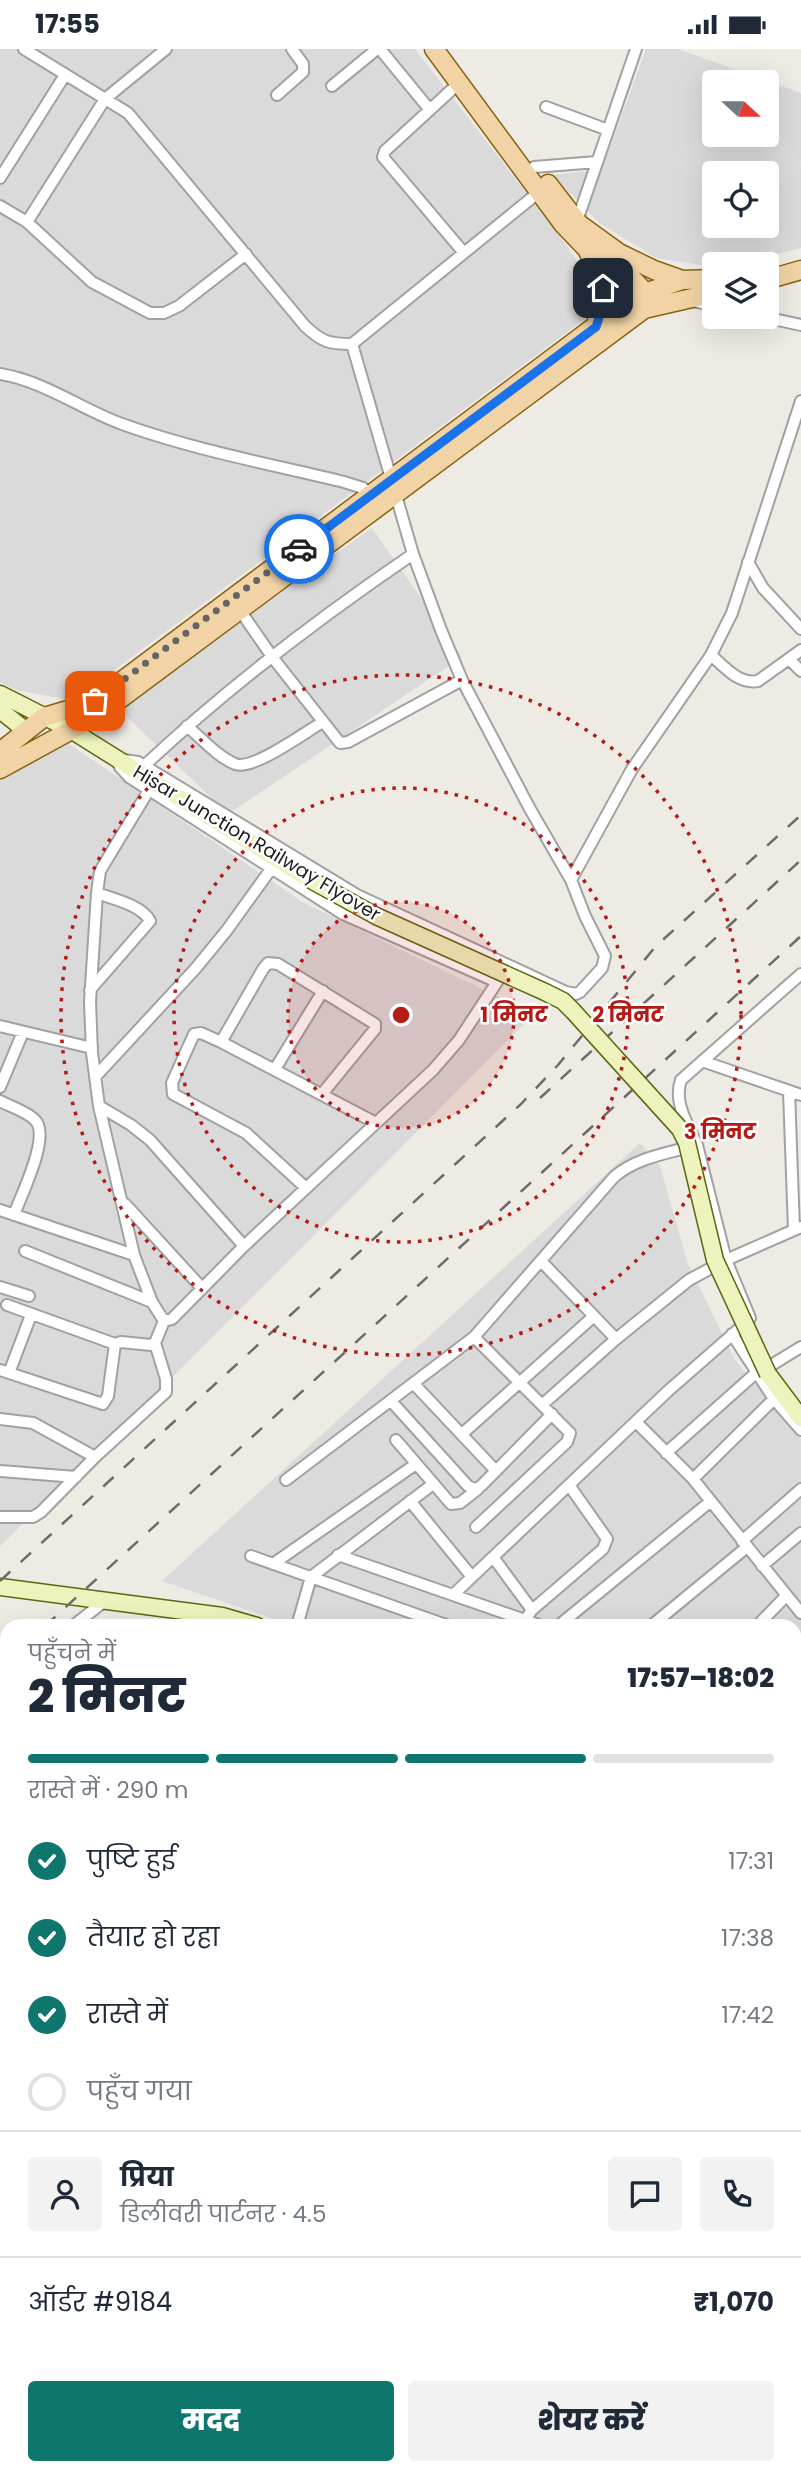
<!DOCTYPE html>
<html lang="hi">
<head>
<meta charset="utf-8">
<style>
	:root { --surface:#fff; --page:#f2f2f3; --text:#1f2937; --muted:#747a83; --line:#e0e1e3; --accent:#0f766e }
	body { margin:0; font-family:Poppins,"Noto Sans Devanagari",sans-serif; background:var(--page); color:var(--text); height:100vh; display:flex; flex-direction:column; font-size:26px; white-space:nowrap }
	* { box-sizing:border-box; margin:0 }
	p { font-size:23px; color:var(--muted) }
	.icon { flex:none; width:38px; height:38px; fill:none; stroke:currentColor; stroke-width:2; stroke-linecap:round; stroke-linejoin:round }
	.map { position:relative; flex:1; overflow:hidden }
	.drawer { position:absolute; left:0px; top:1570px; width:802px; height:856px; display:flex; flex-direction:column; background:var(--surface); border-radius:21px 21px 0 0; box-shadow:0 7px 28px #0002 }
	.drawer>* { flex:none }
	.needle { width:46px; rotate:111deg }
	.buttons { position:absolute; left:702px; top:21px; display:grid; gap:14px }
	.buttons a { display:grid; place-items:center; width:77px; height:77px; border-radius:7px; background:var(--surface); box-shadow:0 7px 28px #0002; font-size:35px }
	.pin { position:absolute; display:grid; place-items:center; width:60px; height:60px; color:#fff; margin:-30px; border-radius:14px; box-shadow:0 4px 10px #0006 }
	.courier { position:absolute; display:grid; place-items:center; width:70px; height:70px; margin:-35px; border:5px solid #1a73e8; border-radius:50%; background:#fff; color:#222; box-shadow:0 2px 9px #0007 }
	.headline em { font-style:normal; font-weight:800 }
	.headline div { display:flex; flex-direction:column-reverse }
	.headline { display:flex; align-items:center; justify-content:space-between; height:119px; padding:0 28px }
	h1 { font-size:46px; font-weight:800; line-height:52px }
	.bar { display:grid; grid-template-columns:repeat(4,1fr); gap:10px 7px; align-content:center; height:84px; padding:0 28px }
	.bar i { height:9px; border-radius:5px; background:var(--line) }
	.bar .active { background:var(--accent) }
	.bar p { grid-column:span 4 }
	.line { display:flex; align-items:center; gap:18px; padding:0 28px; border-top:2px solid var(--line) }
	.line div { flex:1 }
	.round { display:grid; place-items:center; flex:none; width:74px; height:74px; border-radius:7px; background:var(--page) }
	ol { padding:0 28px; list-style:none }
	li { display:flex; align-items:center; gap:21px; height:77px }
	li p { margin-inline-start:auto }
	li .icon { padding:7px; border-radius:50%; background:var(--accent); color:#fff; stroke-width:4 }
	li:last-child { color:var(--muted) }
	li i { width:38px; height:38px; border:4px solid var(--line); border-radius:50% }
	.cta { display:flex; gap:14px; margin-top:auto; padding:14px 28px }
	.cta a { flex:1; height:80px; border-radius:7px; background:var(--accent); color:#fff; font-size:28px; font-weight:800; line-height:80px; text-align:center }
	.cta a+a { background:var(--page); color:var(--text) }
	.status { display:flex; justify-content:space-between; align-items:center; height:49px; padding:0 35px; background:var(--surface); direction:ltr }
	.status svg { height:19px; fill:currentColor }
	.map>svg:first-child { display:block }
	.residential { fill:#dbdada; fill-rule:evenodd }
	.water { fill:#a9cbd7 }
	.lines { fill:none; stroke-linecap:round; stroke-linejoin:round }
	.street-casing { stroke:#a1a1a1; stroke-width:14 }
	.secondary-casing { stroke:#5c6910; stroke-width:19 }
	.primary-casing { stroke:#876310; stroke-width:21 }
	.street { stroke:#fff; stroke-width:10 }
	.secondary { stroke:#eef2bd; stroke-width:16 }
	.primary { stroke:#f2d3a5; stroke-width:18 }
	.rail { stroke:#6b6b6b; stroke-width:2.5; stroke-dasharray:14 14; stroke-linecap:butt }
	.secondary-bridge-casing { stroke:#5c6910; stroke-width:19; stroke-linecap:butt }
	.secondary-bridge { stroke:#eef2bd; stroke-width:16 }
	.done { stroke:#666563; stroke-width:7; stroke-dasharray:0 12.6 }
	.route { stroke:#1a73e8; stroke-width:9 }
	.ring { fill:none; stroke:#b61a15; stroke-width:3.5; stroke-dasharray:3.5 7 }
	.labels { text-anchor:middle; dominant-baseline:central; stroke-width:5; stroke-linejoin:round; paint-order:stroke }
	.street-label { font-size:19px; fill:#1d1d1d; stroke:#fff }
	.centre { fill:#b61a15; stroke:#fff; stroke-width:3.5 }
	.ring-label { font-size:21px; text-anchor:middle; font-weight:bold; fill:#b61a15; stroke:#fff; stroke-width:5; stroke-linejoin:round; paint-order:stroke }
</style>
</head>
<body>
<div class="status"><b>17:55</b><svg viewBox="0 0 49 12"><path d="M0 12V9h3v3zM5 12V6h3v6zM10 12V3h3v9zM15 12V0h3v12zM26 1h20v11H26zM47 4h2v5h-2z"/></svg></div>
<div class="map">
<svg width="801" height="2424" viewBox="0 0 801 2424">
	<rect width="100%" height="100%" fill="#edebe4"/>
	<path class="residential" d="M0,0H415L568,198L588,230L586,269L109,625L69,651L16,641L0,633Z
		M646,0H678L801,44V199L734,215H714V218L656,209L599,174L553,126L602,120ZM714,33H766V86H714ZM714,124H766V177H714Z
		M372,479L462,608L228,765L118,659Z
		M69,695L304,854L534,965L128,1373L0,1497V730Z
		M640,1094L660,1117L688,1215L735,1311L801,1390V1735L794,1733V1577H294L162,1532Z"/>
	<path class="water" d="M7,1939V2130L0,2132V1940Z"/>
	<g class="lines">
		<g class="street-casing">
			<path id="street" d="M24,0L128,64L305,277C322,293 329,295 352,295L539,143
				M380,0L430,61
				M459,34L385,102L383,108L464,204
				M332,37L377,0
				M277,46L303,23V15L292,0
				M546,58L608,81
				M534,118L597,113
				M0,129L65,26
				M0,157L27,173L92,233L150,264H164L179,257L246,205
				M577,172L636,0
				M27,173L105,50L166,0
				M693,252L714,257
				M764,268L801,276
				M352,295L413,505L441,581L462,631L530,760L571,831L585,867L605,907L602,919L580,943L576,945L566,943L357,846L138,713L117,710L120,718L129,728L343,865L497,933L505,916
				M0,325C44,332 81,360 122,375C194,401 270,415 344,433L363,439L374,448
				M748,513L763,539L801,580
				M239,560L273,609L340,694L348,693L462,631
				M711,606C725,618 739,636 758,632L801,601
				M789,610L801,622
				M187,677C201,689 218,708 235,715C253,722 305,683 323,673
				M144,717C227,639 319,569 413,505
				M149,741L100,822L97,844L90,953L92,1004L99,1057L134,1206L152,1253L164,1272L172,1270L244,1197L433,1021L459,991L497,933
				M571,831L632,720L711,606L732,564L801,352
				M90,941L150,872C142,856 113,850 97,844
				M0,977L92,999
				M221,993L263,920L268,914L278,915L375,975V980L322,1045
				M702,1012L801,1046
				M275,1020L323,942
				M95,1028L196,919L227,881L271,820
				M0,1038L23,983
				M789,1042L794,1181
				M0,1052C11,1058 26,1062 35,1071C51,1087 21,1146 14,1166
				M99,1057L131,1076L150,1091L244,1197
				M697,1096L726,1211L750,1269
				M306,1139L246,1084L173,1045L172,1034L194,985L201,984L221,993L376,1074
				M125,1155L201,1238
				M0,1161L134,1206
				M25,1202L152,1253
				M541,1212L616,1290
				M0,1238L29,1247
				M7,1256L115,1295
				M732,1285L774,1350L801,1381
				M474,1288L570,1384L567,1393L476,1478
				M770,1317L801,1298
				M0,1321L103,1355L108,1347L115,1295L121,1293L151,1296L155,1294L164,1272
				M9,1324L31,1266
				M414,1335L496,1422
				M391,1352L468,1437C475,1441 478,1440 483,1435L552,1365
				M542,1356L616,1290L689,1231L726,1211L801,1178
				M0,1370L33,1374L95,1408
				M636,1373L693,1430L801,1564
				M462,1385L594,1267
				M396,1391L451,1455L460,1454L478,1440
				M666,1404L757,1323
				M0,1422L76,1428
				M693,1430L774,1350
				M286,1431L474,1288L614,1128C637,1108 669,1104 697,1096C688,1076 673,1053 681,1031L801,925
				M410,1452L472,1528
				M0,1468H33L41,1463L95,1408L166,1343V1330L155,1294
				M742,1492L801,1440
				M338,1506L542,1577
				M251,1507L449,1577
				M493,1508L532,1561
				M273,1515L416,1415
				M762,1517L801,1484
				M454,1545L668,1342L749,1271
				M525,1571L532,1561L603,1500L607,1490L569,1436
				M73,1577L106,1551
				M297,1577L311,1528L433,1435
				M558,1577L711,1452
				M651,1577L747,1498
				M757,1577L786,1547
				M794,1609L801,1601
				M0,1639L7,1633
				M794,1659L801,1660
				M0,1748L7,1742
				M794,1791L801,1789
				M2,1820L7,1819
				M1,1828L7,1870
				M794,1860H801
				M794,1916L801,1918
				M0,1919L7,1918
				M794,1947L801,1949
				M794,1989L801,1992
				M794,2032L800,2017
				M794,2092L801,2098
				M794,2138L801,2131
				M0,2172L7,2168
				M794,2217L801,2210
				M0,2238L7,2249
				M794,2277L801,2270
				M0,2280L7,2277
				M0,2317L7,2315
				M0,2358L7,2355
				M794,2373L801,2374
				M40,2418L44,2424
				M87,2418L90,2424
				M131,2418L133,2424
				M252,2418L253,2424
				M708,2418L714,2424
				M171,2424L191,2418
				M305,2424L324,2418
				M645,2424L646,2418
				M677,2424L679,2418
				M748,2424L749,2418"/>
		</g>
		<g class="secondary-casing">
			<path id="secondary" d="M0,645L71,681L309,830
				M0,661L25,681
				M768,1325L801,1369
				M0,1538L222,1567L257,1577
				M794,1744L801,1745"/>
		</g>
		<g class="primary-casing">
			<path id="primary" d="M434,0L563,175L585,198
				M548,135L579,175L619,204L654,221L682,231L714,230
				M587,200C601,230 607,246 595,278
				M766,231L801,221
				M638,253L644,260L714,244
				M0,703L44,668L94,653L634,248L682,231
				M0,720L97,667L644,260L646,244L579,175"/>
		</g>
		<use href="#street" class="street"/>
		<use href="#secondary" class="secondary"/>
		<use href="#primary" class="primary"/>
		<path class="rail" d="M540,1049L801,811
			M0,1532L521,1055L558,1016L656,897L801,766
			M45,1577L801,887
			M0,1618L7,1612"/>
		<g class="secondary-bridge-casing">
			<path id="secondary-bridge" d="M309,830L376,867L545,943L563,952L573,962L680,1080L687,1094L715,1211L768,1325"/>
		</g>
		<use href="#secondary-bridge" class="secondary-bridge"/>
	</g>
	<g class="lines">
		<path class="done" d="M95,652L299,500"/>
		<path class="route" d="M299,500L596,278L602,259L603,239"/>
	</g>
	<circle cx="401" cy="966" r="113" fill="#b61a15" fill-opacity=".12"/>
	<g class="ring">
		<circle cx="401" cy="966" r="113"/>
		<circle cx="401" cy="966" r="227"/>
		<circle cx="401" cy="966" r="340"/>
	</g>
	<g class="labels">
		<g class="street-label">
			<text transform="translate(257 794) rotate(31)">Hisar Junction Railway Flyover</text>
		</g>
	</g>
	<circle cx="401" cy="966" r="10" class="centre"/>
	<g class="ring-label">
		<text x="514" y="973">1 मिनट</text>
		<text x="628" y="973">2 मिनट</text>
		<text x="720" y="1090">3 मिनट</text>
	</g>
</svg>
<div class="buttons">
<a><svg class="needle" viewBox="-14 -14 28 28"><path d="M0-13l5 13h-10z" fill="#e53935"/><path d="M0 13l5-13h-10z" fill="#747a83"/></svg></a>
<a><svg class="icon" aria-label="locate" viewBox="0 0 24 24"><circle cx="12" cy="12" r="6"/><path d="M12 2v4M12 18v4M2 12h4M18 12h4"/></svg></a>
<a><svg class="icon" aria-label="layers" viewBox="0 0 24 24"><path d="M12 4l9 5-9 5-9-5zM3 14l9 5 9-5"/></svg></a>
</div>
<div class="pin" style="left:95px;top:652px;background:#ea580c"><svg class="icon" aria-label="bag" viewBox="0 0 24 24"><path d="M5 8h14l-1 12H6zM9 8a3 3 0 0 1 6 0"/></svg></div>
<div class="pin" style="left:603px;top:239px;background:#1f2937"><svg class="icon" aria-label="home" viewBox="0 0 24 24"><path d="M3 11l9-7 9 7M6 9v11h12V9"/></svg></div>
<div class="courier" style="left:299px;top:500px"><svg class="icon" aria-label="car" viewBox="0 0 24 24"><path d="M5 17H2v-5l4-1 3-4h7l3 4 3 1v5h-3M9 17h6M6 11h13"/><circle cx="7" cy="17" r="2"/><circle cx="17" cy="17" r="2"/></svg></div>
<section class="drawer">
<div class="headline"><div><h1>2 मिनट</h1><p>पहुँचने में</p></div><em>17:57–18:02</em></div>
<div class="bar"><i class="active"></i><i class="active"></i><i class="active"></i><i></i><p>रास्ते में · 290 m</p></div>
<ol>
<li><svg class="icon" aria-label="check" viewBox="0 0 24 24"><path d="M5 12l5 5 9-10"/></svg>पुष्टि हुई<p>17:31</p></li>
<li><svg class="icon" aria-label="check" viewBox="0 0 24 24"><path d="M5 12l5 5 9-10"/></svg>तैयार हो रहा<p>17:38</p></li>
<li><svg class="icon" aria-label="check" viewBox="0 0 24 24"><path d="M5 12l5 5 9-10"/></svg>रास्ते में<p>17:42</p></li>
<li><i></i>पहुँच गया</li>
</ol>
<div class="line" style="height:126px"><a class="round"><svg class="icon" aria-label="person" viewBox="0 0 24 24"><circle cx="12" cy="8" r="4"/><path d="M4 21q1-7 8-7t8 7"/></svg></a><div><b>प्रिया</b><p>डिलीवरी पार्टनर · 4.5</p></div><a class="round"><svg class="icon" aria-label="chat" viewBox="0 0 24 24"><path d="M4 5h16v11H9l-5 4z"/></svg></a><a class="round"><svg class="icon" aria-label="phone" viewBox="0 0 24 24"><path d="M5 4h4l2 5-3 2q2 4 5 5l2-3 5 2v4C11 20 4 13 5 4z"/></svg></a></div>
<div class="line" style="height:91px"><div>ऑर्डर #9184</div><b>₹1,070</b></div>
<div class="cta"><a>मदद</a><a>शेयर करें</a></div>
</section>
</div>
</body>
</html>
